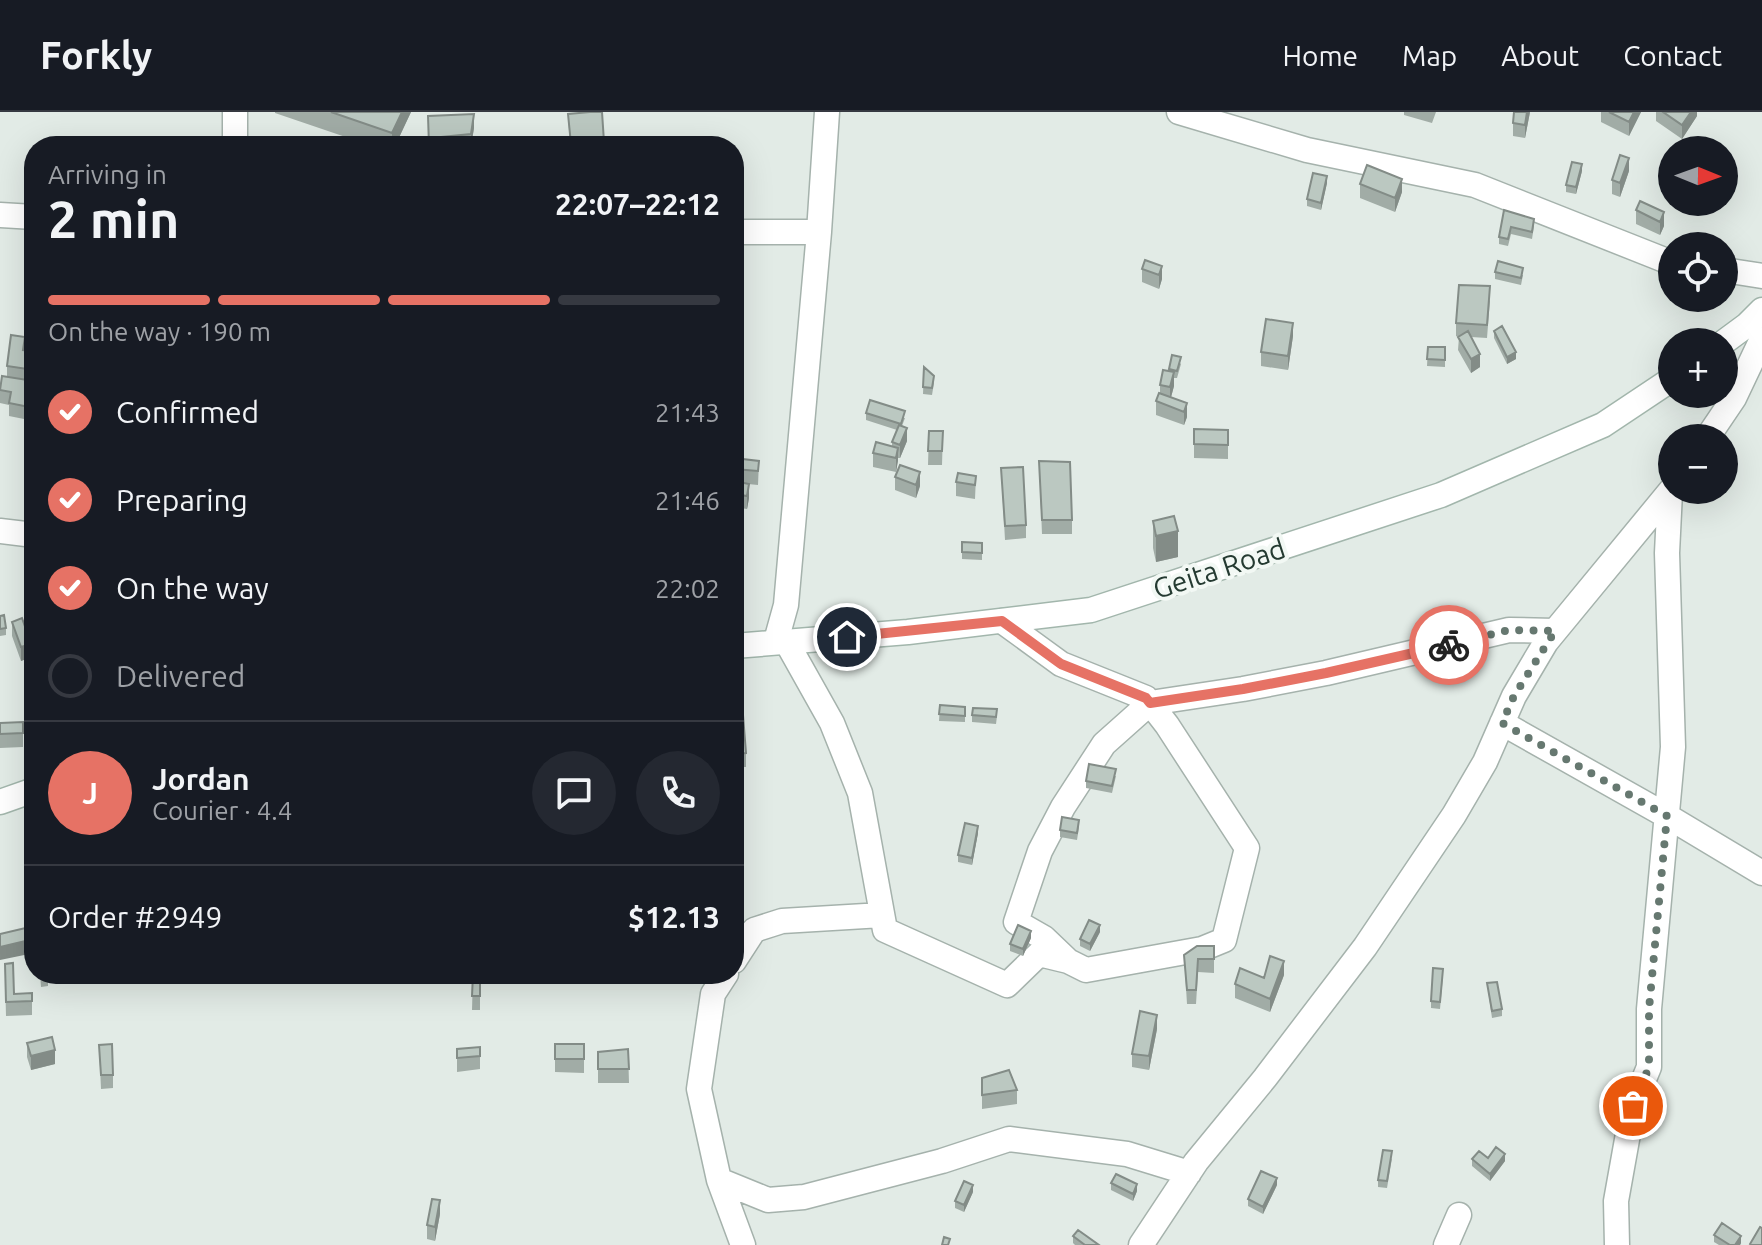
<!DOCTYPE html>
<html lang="en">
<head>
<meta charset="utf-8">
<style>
	:root { --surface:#171b24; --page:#242831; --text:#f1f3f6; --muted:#9ea1a6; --line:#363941; --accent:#e67265 }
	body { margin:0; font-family:Ubuntu,sans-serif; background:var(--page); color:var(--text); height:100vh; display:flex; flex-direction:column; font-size:30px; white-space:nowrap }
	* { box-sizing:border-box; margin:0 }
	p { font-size:26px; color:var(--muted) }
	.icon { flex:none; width:44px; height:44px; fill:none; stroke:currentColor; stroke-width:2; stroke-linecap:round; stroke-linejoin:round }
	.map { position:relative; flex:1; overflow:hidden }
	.side { position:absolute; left:24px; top:24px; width:720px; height:848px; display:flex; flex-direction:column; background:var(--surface); border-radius:32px; box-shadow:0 8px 32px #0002 }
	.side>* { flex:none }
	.needle { width:52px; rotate:91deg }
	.fabs { position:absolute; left:1658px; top:24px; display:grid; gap:16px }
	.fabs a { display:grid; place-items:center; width:80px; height:80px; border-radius:50%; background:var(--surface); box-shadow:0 8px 32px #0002; font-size:40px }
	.pin { position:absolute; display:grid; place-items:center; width:68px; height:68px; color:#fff; margin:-34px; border:4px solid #fff; border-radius:50%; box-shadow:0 2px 8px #0007 }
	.courier { position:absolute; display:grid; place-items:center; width:80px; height:80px; margin:-40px; border:6px solid #e67265; border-radius:50%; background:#fff; color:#222; box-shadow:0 2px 10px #0007 }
	.overview em { font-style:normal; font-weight:700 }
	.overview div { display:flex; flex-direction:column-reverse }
	.overview { display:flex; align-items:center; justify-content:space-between; height:136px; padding:0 24px }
	h1 { font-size:52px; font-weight:700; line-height:60px }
	.bar { display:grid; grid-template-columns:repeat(4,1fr); gap:12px 8px; align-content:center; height:96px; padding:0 24px }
	.bar i { height:10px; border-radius:6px; background:var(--line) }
	.bar .active { background:var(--accent) }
	.bar p { grid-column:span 4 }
	.line { display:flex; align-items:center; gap:20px; padding:0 24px; border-top:2px solid var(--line) }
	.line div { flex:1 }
	.round { display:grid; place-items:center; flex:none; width:84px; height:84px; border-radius:42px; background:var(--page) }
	ol { padding:0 24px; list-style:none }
	li { display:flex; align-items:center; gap:24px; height:88px }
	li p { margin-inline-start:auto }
	li .icon { padding:8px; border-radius:50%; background:var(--accent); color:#fff; stroke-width:4 }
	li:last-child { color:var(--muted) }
	li i { width:44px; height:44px; border:4px solid var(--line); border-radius:50% }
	header { display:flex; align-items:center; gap:48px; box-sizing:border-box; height:112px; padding:0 40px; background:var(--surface); border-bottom:2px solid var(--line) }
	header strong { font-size:38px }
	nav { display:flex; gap:44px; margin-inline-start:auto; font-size:28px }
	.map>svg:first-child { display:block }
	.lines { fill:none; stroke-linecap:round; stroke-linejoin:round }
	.minor-casing { stroke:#a5b2ac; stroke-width:27 }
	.tertiary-casing { stroke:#a5b2ac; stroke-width:27 }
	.secondary-casing { stroke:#a2b6ac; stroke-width:27 }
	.minor { stroke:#fff; stroke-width:24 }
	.tertiary { stroke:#fff; stroke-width:24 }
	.secondary { stroke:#fff; stroke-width:24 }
	.wall { fill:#a1aca6 }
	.shaded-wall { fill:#838c87 }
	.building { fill:#bbc8c1; stroke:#838c87; stroke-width:2 }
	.done { stroke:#667870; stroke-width:8; stroke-dasharray:0 14.4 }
	.route { stroke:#e67265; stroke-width:10 }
	.labels { text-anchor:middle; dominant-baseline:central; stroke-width:8; stroke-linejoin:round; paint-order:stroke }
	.street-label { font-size:28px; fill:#243a31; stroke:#f2f8f4 }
</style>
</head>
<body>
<header>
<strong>Forkly</strong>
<nav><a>Home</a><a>Map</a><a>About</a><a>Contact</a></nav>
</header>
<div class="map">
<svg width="1762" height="1133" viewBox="0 0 1762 1133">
	<rect width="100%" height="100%" fill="#e2ebe6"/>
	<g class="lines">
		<g class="minor-casing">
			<path id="minor" d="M1179,0L1307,38L1475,73L1672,151
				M235,34V0
				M0,103L34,105
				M734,120H819
				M1724,158L1762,164
				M1707,326L1734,286L1762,227
				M776,529L786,493L819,120L827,0
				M786,529L832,611L860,681L885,818L1007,873L1039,842L1068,849L1086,858L1202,837L1224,828L1247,736L1167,613L1146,586L1061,552L1002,509
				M1502,611L1667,704L1762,761
				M1066,847L1044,826L1016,810L1040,739L1063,695L1104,632L1150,591L1243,577L1326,561L1509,518L1555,519
				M734,849L754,818L782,809L882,803
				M726,862L713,882L699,977L719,1068L743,1133
				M719,1068L768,1088L804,1085L942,1049L1009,1027L1127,1042L1189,1061
				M1141,1133L1196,1050L1265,966L1365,835L1454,703L1485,650L1514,584L1546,530L1672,377
				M1446,1133L1459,1103
				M1617,1133L1616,1089L1633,994L1649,955V897L1673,635L1667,441L1670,380"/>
		</g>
		<g class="tertiary-casing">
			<path id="tertiary" d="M0,419L34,423"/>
		</g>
		<g class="secondary-casing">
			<path id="secondary" d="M1724,230L1747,213L1762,198
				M734,534L908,520L1091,498L1441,383L1603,313L1672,267
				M0,690L34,678"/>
		</g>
		<use href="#minor" class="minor"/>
		<use href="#tertiary" class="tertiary"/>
		<use href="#secondary" class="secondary"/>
	</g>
	<path class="wall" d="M275,0H411L395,34H372L275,1Z
		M602,0L604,34H570L568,2Z
		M1404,0H1436L1432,11L1404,3Z
		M1530,0L1525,26L1513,24V11Z
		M1601,0H1641L1629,24L1601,10Z
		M1656,0H1697V4L1682,27L1656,9Z
		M428,4L474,16L471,34H428Z
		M1582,59L1576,82L1566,80V73Z
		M1629,59L1620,85L1612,82V68Z
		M1327,71L1321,98L1307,94V87Z
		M1360,72L1402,80L1395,100L1360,86Z
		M1640,89L1664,114L1660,123L1636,112V98Z
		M1504,98L1534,114L1532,127L1511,122L1508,134L1499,132V125Z
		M1162,154V167L1159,177L1142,170V157Z
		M1495,160L1523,163L1521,173L1495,167Z
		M1490,188L1487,226L1471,225L1480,255L1471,261L1458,238L1459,225L1456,224V211Z
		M1494,219L1516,247L1507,252L1494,226Z
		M1293,224L1288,258L1261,254V240Z
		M1428,235H1445V255L1427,254Z
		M25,238L34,239V309L9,304V293L0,291V277L7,264V254Z
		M1172,243L1181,252L1177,266H1174V274L1171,285L1187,291V305L1184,313L1156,303V289L1160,281V273L1169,259Z
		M924,255L934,271L932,283L923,282Z
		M866,301L905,306L902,314L907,329L900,346H898L896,360L873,355V341L892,334V330L897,318L866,308Z
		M1194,317L1228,318V347L1194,346Z
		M929,319H943L942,353H928Z
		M734,346L759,349L758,373L748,372L749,386L747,397L734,395Z
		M1039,349L1072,408V422H1042Z
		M1001,356L1026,413V426L1005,428Z
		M976,364L975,387L956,384V370Z
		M895,365L920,374L916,386L895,378Z
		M1153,409L1178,445L1156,450L1153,436Z
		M962,430L982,431V448L962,447Z
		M0,504L6,516V523L0,524Z
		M12,510L31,545L21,549L12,524Z
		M940,593L965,602V610L939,609Z
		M734,603L746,641V655H737V669H734Z
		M972,603L997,604L996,612L972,610Z
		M23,610V635L0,636V611Z
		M1116,664L1112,681L1086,676V669Z
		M1079,715L1077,728L1060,725V718Z
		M978,721L972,753L958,750V743Z
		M1100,820L1090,839L1080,834V827Z
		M1031,826L1023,844L1010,839V832Z
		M1214,834V861L1198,860L1196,892H1187L1184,843Z
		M40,862H48V874L41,875Z
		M473,862H480V898H472Z
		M1284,863L1270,900L1235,886V872Z
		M1443,864L1440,897L1431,896V889Z
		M5,865L14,882L32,881V903L6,904Z
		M1487,871L1502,897V904L1492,906Z
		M1157,917L1149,958L1132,955V942Z
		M27,931L55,952L31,958L27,945Z
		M555,932H584V961L555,960Z
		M99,933L113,963V976L101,977Z
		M480,935V957L457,960V937Z
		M628,937L629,971H598V940Z
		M982,966L1017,978V992L982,997Z
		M1392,1046L1387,1076L1378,1075V1068Z
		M1488,1046L1505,1049L1490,1069L1472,1054V1047Z
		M1111,1071L1137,1079L1133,1089L1111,1078Z
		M1277,1073L1263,1102L1248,1094V1087Z
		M973,1080L964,1100L955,1096V1089Z
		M440,1102L435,1129L427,1127V1113Z
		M1714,1123L1741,1131L1740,1133H1719L1714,1130Z
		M1073,1124L1099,1133H1075L1073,1131Z"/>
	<path class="shaded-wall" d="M402,0H411L395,34H392V21Z
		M1527,0H1530L1525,26V13Z
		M1634,0H1641L1629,24V10Z
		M1691,0H1697V4L1682,27V13Z
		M474,2V16L471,34V22Z
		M1629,46V59L1620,85V71Z
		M1582,52V59L1576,82V75Z
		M1327,64V71L1321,98V91Z
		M1402,67V80L1395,100V86Z
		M1664,100V114L1660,123V110Z
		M1162,154V167L1159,177V163Z
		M1293,211V224L1288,258V244Z
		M1516,240V247L1507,252V245Z
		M1480,242V255L1471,261V247Z
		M1174,260V274L1170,289V275Z
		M1187,291V305L1184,313V300Z
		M907,316V329L900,346V333Z
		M898,336V349L896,360V346Z
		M920,360V374L916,386V373Z
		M749,372V386L747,397V384Z
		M1178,419V445L1156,450V424Z
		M31,532V545L21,549V535Z
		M978,714V721L972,753V746Z
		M1100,813V820L1090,839V832Z
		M1031,819V826L1023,844V837Z
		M34,827V841L0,848V835Z
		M1284,849V863L1270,900V887Z
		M1157,903V917L1149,958V944Z
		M55,938V952L31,958V944Z
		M1505,1042V1049L1490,1069V1062Z
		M1277,1066V1073L1263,1102V1095Z
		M1137,1072V1079L1133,1089V1082Z
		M973,1073V1080L964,1100V1093Z
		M440,1088V1102L435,1129V1115Z
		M1741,1124V1131L1740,1133H1735Z"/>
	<path class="building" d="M331,0H402L392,21Z
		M590,0H602L604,30L571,32L568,2Z
		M1514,0H1527L1525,13L1513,11Z
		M1609,0H1634L1629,10Z
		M1663,0H1691L1682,13Z
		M474,2L471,22L442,25L443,34H429L428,4Z
		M1620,43L1629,46L1620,71L1612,68Z
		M1572,50L1582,52L1576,75L1566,73Z
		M1367,53L1402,67L1395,86L1360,72Z
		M1313,61L1327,64L1321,91L1307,87Z
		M1640,89L1664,100L1660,110L1636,98Z
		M1504,98L1534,107L1532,120L1511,115L1508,127L1499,125Z
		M1145,148L1162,154L1159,163L1142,157Z
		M1498,149L1523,156L1521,166L1495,160Z
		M1459,173L1490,174L1487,213L1456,211Z
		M1266,207L1293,211L1288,244L1261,240Z
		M1502,214L1516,240L1507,245L1494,219Z
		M1468,219L1480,242L1471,247L1458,225Z
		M11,223L25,225L23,238L34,239V258L7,254Z
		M1428,235H1445V248L1427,247Z
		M1172,243L1181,245L1177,259L1169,257Z
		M924,255L934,264L932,276L923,275Z
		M1163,258L1174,260L1170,275L1160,273Z
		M2,264L34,269V296L9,291L11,280L0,278Z
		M1159,281L1187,291L1184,300L1156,289Z
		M870,288L905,299L901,312L866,301Z
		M899,313L907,316L900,333L892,330Z
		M1194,317L1228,318V333L1194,332Z
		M929,319H943L942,339H928Z
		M876,330L898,336L896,346L873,341Z
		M734,346L759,349L758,359L734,357Z
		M1039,349L1070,350L1072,408H1042Z
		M900,353L920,360L916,373L895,365Z
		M1023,355L1026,413L1005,414L1001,356Z
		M958,361L976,364L975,373L956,370Z
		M734,369L749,372L747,384L734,382Z
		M1174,404L1178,419L1156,424L1153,409Z
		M962,430L982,431V441L962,440Z
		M4,503L6,516L0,517V504Z
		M22,506L31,532L21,535L12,510Z
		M940,593L965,595V604L939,602Z
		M973,596L997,597L996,605L972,603Z
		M734,603H743L746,641L734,642Z
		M23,610V621L0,622V611Z
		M736,645L737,655L734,656V646Z
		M1089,652L1116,657L1112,674L1086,669Z
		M1062,705L1079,708L1077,721L1060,718Z
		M965,711L978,714L972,746L958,743Z
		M1089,808L1100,813L1090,832L1080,827Z
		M1018,813L1031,819L1023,837L1010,832Z
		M34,814V827L0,835V822Z
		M1197,834H1214V847H1198L1196,878H1187L1184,843Z
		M1270,844L1284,849L1270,887L1235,872L1240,856L1264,866Z
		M13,851L14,882L32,881V889L6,890L5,852Z
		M1433,856L1443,857L1440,890L1431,889Z
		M473,862H480V884H472Z
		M1497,870L1502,897L1492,899L1487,871Z
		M1140,899L1157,903L1149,944L1132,942Z
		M52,925L55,938L31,944L27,931Z
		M112,932L113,963H101L99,933Z
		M555,932H584V947H555Z
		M480,935V944L457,946V937Z
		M628,937L629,957H598V940Z
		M1009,958L1017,978L982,983V966Z
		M1496,1035L1505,1042L1490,1062L1472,1047L1479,1039L1488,1046Z
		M1383,1038L1392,1039L1387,1069L1378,1068Z
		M1261,1059L1277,1066L1263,1095L1248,1087Z
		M1116,1062L1137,1072L1133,1082L1111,1071Z
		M964,1069L973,1073L964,1093L955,1089Z
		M432,1087L440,1088L435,1115L427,1113Z
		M1722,1111L1741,1124L1735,1133H1730L1714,1123Z
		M1760,1115L1762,1116V1133H1751L1750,1132Z
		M1078,1118L1099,1133H1085L1073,1124Z
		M944,1125L950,1127L948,1133H942Z"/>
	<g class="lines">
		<path class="done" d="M1449,533L1509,518L1555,519L1514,584L1502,611L1667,704L1649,897V955L1633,994"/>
		<path class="route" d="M847,525L1002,509L1061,552L1146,586L1150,591L1243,577L1326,561L1449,533"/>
	</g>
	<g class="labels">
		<g class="street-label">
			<text transform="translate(1219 456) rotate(-18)">Geita Road</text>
		</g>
	</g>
</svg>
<div class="fabs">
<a><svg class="needle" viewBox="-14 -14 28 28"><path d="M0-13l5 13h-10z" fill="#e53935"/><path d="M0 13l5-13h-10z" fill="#9ea1a6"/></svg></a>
<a><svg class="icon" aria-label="locate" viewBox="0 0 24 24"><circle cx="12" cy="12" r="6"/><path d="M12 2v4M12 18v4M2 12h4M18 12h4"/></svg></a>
<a>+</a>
<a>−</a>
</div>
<div class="pin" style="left:1633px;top:994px;background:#ea580c"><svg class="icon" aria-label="bag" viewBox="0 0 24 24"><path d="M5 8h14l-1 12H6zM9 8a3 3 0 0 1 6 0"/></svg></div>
<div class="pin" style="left:847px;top:525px;background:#1f2937"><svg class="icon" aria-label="home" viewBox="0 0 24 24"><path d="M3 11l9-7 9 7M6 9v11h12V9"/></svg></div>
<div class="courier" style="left:1449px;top:533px"><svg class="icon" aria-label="bike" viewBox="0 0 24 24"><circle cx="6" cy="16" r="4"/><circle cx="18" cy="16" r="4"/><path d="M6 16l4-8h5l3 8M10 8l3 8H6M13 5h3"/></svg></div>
<section class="side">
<div class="overview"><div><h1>2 min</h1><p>Arriving in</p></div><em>22:07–22:12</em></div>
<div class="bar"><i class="active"></i><i class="active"></i><i class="active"></i><i></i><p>On the way · 190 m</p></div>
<ol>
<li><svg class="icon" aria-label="check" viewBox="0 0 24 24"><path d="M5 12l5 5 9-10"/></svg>Confirmed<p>21:43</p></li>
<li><svg class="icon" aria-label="check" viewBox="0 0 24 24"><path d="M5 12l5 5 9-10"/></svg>Preparing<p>21:46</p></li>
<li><svg class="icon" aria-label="check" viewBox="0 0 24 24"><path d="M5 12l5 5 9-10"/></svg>On the way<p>22:02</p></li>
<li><i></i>Delivered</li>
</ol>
<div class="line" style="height:144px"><b class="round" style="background:var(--accent);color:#fff">J</b><div><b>Jordan</b><p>Courier · 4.4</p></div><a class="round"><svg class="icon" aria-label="chat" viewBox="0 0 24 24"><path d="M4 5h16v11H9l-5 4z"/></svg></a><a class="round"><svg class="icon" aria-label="phone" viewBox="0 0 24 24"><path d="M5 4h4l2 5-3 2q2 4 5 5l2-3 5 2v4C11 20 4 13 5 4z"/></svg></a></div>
<div class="line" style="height:104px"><div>Order #2949</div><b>$12.13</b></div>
</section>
</div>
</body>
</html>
